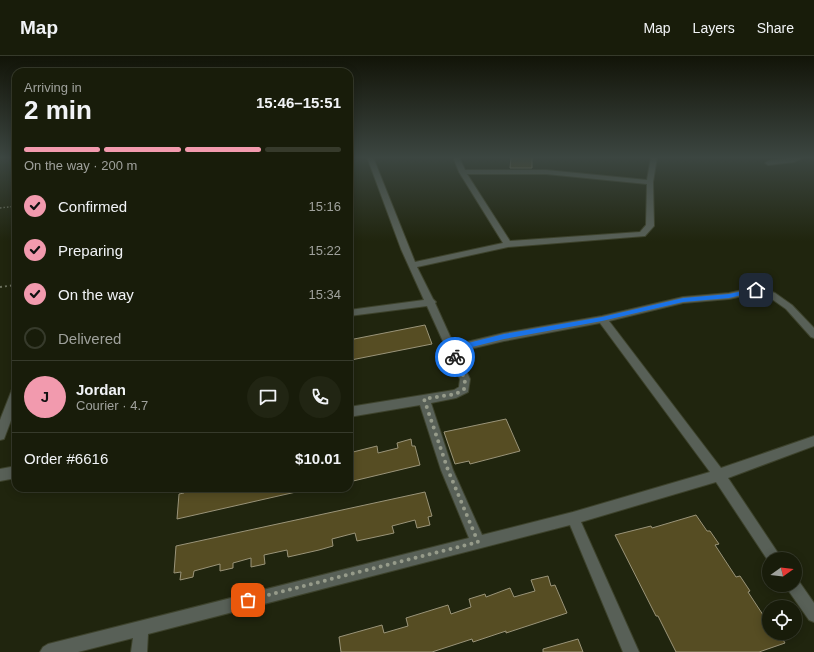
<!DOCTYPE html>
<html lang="en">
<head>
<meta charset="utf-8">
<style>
	:root { --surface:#181c0a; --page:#212513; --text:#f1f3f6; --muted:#9fa19c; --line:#363a2b; --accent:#f29aae }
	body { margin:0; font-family:Arial,sans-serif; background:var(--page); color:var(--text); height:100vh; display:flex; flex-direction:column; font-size:15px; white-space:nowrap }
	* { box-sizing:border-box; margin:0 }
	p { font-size:13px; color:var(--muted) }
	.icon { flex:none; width:22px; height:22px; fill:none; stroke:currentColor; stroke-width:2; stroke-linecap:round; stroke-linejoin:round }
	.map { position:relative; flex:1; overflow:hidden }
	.side { position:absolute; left:12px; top:12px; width:341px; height:424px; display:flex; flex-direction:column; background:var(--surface); border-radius:12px; box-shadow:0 2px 10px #0003,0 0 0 1px var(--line) }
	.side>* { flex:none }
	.needle { width:26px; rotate:76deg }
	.buttons { position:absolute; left:762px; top:496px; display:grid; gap:8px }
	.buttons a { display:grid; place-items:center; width:40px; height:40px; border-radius:50%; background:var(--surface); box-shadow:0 2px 10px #0003,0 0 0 1px var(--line); font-size:20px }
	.pin { position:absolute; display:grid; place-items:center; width:34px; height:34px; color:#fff; margin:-17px; border-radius:8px; box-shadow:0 2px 6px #0006 }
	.courier { position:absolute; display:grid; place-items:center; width:40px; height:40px; margin:-20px; border:3px solid #1a73e8; border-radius:50%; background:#fff; color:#222; box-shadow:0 1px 5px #0007 }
	.headline em { font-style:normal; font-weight:700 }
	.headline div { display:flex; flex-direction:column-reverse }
	.headline { display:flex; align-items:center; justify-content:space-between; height:68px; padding:0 12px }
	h1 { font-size:26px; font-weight:700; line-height:30px }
	.bar { display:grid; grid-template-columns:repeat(4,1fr); gap:6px 4px; align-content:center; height:48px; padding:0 12px }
	.bar i { height:5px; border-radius:3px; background:var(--line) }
	.bar .selected { background:var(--accent) }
	.bar p { grid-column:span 4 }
	.line { display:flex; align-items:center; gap:10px; padding:0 12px; border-top:1px solid var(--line) }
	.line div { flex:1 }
	.round { display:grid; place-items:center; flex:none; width:42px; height:42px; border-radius:21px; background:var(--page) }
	ol { padding:0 12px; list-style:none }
	li { display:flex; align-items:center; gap:12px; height:44px }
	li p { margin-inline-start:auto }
	li .icon { padding:4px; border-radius:50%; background:var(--accent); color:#111; stroke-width:4 }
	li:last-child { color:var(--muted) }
	li i { width:22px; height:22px; border:2px solid var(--line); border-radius:50% }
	header { display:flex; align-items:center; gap:24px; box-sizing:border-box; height:56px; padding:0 20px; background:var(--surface); border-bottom:1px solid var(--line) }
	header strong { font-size:19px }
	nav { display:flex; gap:22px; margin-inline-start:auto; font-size:14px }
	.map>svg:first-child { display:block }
	.building { fill:#564d23; stroke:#9a9479 }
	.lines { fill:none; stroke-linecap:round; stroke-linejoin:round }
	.minor-casing { stroke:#3d422c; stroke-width:2 }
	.path-far1 { stroke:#6b705d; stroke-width:1.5; stroke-dasharray:1.5 2; stroke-linecap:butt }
	.path { stroke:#6b705d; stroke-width:2; stroke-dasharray:2 3; stroke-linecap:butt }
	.minor { fill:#586057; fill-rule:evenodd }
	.route { fill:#1a73e8 }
	.done { stroke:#969b8a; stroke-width:4; stroke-dasharray:0 7.2 }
</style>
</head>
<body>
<header>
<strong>Map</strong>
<nav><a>Map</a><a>Layers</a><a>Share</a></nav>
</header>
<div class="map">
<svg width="814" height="596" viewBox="0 0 814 596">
	<rect width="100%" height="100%" fill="#20250e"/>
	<path class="building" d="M511,101H532V112H510Z
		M425,269L432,288L351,304L349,284Z
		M506,363L520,395L470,408L469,405L455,408L444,376Z
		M411,383L412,390H415L420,409L349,426V397L377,390L378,397L398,392L397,387Z
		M184,432H295L296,436L177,463L179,438L184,437Z
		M425,436L432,460L428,461L430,469L417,472L415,464L392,470L394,477L357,485L355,477L332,483L333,490L319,494L288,501L287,494L264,499L265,508L251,511V502L233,507V512L220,515V508L194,515L193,521L180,524L181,516L174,517L176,490Z
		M696,459L707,475H710L719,488L715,489L736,521L740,520L750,535L748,536L769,568V577H779L785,587L759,596H676L658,560H656L615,479L651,470L652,472Z
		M548,520L551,530L555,529L567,557L506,577V575L473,586L472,583L432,596H341L339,581L382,569L384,577L408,570L406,562L448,549L451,558L471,551L469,543L485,538L486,541L510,532L514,541L535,535L531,524Z
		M578,583L583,596H543V593Z"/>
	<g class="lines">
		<g class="minor-casing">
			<path id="minor" d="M367,101H373L415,206L503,187L459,116L453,101H459L465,114H546L647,124L651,101H657L653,126L654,170L645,180L508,191L417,211L433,243L436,246L435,247L454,289L504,277L602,260L683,241L729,237L756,231L775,237L792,249L814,272V282L811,281L786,253L769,241L756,237L729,243L683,247L609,265L721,412L814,380V390L728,422L782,503H769V506L716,426L581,466L639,596H623L570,469L148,578L147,596H131L133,582L78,596H40L43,591L48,588L469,482L441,414L420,349L349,361V351L454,334L459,331L460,323L427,250L349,260V254L424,244L401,193ZM467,118H546L647,128L646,169L640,176L510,185ZM600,267L710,416L573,456L482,479L453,414L431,347L456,342L468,336L470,323L457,296L504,285Z
				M795,101H804L794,106L768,109L765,107L768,105Z
				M16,332V351L4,383L0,384V364L11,336L12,333Z
				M16,410V422L0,425V413Z
				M795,523L798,524L814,547V566L809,564L788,534L786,529H795Z"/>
		</g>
		<path class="path-far1" d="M0,152L16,150"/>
		<path class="path" d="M0,231L16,229"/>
		<use href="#minor" class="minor"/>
	</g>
	<linearGradient id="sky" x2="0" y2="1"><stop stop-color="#121408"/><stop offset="0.55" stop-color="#3c4641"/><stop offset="1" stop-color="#3c4641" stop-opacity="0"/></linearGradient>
	<rect width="814" height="185" fill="url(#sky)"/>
	<path class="route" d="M756,232L759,234L758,235L729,242L683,246L602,265L504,283L456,295L459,301L455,304L453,303L449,293L452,291L504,278L602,261L683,242L729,238Z"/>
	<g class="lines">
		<path class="done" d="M248,544L478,486L448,414L424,343L456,338L464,333L465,324L455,301"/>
	</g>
</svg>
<div class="buttons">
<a><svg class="needle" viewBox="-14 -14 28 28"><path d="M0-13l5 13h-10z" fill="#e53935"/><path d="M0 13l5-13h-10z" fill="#9fa19c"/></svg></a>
<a><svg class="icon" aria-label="locate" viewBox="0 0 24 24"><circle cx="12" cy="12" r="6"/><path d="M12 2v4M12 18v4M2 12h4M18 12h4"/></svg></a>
</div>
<div class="pin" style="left:248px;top:544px;background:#ea580c"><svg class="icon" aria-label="bag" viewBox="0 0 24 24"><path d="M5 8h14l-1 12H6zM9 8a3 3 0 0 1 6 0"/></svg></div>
<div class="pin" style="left:756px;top:234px;background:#1f2937"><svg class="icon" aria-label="home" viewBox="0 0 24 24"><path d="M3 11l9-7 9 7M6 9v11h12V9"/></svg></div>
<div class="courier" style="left:455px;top:301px"><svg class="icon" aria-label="bike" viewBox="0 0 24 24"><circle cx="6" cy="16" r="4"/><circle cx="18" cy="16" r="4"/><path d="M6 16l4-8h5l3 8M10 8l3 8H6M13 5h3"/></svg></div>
<section class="side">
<div class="headline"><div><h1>2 min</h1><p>Arriving in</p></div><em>15:46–15:51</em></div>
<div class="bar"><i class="selected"></i><i class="selected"></i><i class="selected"></i><i></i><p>On the way · 200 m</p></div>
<ol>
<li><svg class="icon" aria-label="check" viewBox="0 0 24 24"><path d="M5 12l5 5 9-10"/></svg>Confirmed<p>15:16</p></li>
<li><svg class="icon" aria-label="check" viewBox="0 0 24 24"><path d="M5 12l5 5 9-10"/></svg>Preparing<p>15:22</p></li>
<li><svg class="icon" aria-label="check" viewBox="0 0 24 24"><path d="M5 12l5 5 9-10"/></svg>On the way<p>15:34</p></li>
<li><i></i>Delivered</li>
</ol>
<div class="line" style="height:72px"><b class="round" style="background:var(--accent);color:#111">J</b><div><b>Jordan</b><p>Courier · 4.7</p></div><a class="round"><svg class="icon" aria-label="chat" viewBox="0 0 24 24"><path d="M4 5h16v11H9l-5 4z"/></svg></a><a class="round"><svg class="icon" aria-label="phone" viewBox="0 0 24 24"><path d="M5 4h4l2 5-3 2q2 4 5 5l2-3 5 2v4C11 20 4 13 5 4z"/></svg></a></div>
<div class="line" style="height:52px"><div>Order #6616</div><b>$10.01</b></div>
</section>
</div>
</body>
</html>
